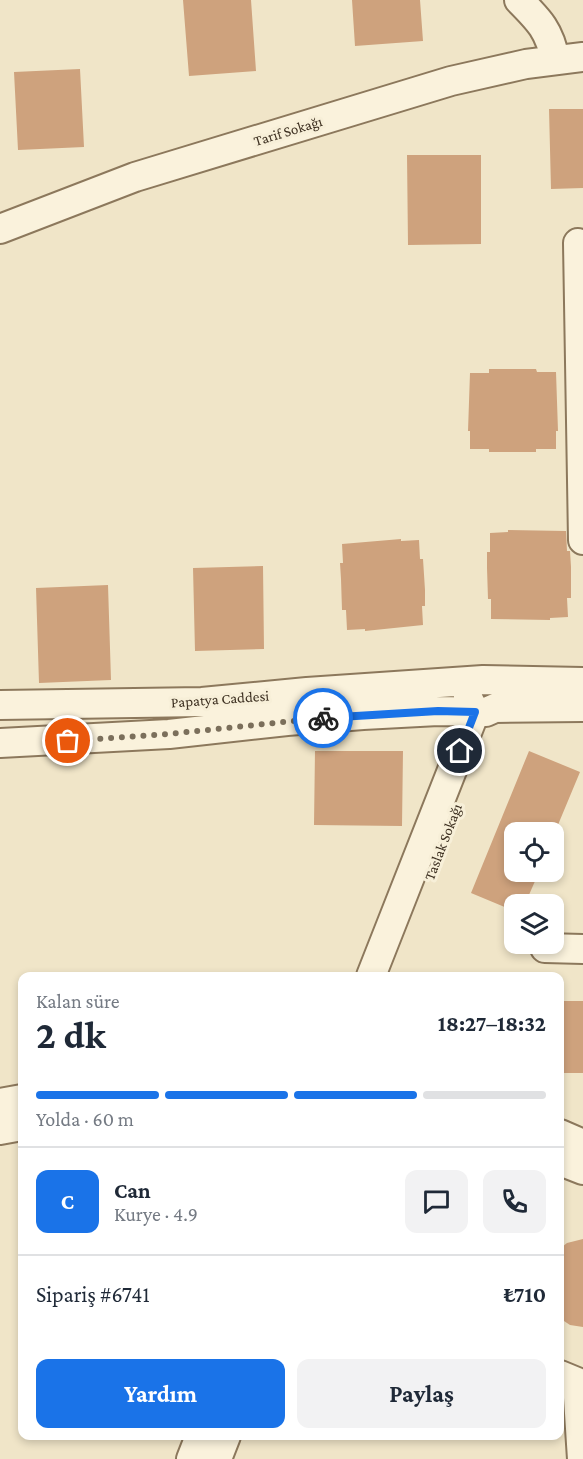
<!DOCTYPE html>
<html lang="tr">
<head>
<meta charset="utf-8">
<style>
	:root { --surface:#fff; --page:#f2f2f3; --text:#1f2937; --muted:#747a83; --line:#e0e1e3; --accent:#1a73e8 }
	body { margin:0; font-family:"Crimson Pro",serif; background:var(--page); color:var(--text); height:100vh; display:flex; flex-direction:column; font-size:22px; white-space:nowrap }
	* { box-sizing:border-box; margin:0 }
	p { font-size:20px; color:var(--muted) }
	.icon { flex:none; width:33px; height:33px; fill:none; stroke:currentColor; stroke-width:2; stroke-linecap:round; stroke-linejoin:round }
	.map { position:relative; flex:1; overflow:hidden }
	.panel { position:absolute; left:18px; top:972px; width:546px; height:468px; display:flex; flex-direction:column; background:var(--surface); border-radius:12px; box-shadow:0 3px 9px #0003 }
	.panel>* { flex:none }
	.controls { position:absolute; left:504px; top:822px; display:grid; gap:12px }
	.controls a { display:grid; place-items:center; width:60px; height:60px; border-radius:12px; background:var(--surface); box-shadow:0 3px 9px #0003; font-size:30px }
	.pin { position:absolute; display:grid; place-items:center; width:51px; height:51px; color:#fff; margin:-26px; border:3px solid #fff; border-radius:50%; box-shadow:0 2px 6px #0007 }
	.courier { position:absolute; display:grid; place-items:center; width:60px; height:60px; margin:-30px; border:4px solid #1a73e8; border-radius:50%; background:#fff; color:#222; box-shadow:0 2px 8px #0007 }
	.headline em { font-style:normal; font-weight:700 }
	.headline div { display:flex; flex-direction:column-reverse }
	.headline { display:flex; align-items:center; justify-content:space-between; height:102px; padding:0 18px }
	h1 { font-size:39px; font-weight:700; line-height:45px }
	.bar { display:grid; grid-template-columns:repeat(4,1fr); gap:9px 6px; align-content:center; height:72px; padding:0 18px }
	.bar i { height:8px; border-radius:4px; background:var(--line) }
	.bar .selected { background:var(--accent) }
	.bar p { grid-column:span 4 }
	.line { display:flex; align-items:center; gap:15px; padding:0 18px; border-top:2px solid var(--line) }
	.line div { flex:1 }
	.round { display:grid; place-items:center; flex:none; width:63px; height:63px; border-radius:12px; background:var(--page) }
	.button { display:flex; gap:12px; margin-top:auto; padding:12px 18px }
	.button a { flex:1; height:69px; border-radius:12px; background:var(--accent); color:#fff; font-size:24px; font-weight:700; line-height:69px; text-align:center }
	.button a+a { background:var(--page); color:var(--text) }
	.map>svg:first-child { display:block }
	.building { fill:#cea27d }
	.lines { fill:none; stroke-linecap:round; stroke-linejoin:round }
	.minor-casing { stroke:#8c785c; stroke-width:32 }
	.minor { stroke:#faf2dc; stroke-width:28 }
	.done { stroke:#7b6f5b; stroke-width:6; stroke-dasharray:0 10.8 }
	.route { stroke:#1a73e8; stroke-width:8 }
	.labels { text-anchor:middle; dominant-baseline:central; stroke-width:6; stroke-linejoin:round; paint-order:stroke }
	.street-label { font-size:15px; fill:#3c2f20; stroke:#f7efd8 }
</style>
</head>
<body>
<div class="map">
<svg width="583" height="1459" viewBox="0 0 583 1459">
	<rect width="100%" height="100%" fill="#f0e5c8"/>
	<path class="building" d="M183,0H251L256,71L189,76Z
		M352,0H420L423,41L355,46Z
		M80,69L84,147L18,150L14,72Z
		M549,109H583V188L551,189Z
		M407,155H481V244L408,245Z
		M489,369H536L537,372H556L558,431H556V449H536V452H489V449H470V431H468L470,373H489Z
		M508,530L566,531L567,551H570L571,567V598H567L568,617L550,618V620L491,619V599H488L487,568V552H490V533L508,532Z
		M401,539V541L419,540L420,559H423L425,590V606H422L423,625L365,631V629L347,630L346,610H342L341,579L340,563H343L342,544Z
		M263,566L264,649L195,651L193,568Z
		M108,585L111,680L39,683L36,588Z
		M315,751H403L402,826L314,825Z
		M529,751L580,772L555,832H514V872H539L525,904H514V911L471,893Z
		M560,1001H583V1073H560Z
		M583,1239V1327L570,1325L564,1321L562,1247L567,1243Z"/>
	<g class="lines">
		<g class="minor-casing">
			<path id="minor" d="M519,0C539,20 550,31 555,60
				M0,229L135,177L451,81L526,64L583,57
				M578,243L583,540
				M0,705L202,702L307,692L483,680L583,682
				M0,743L169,734L287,721L363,715L438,711L486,712L495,708L583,707
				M545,948L583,949
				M371,976L475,712L468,698
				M0,1103L22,1099
				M0,1130L22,1126
				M560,1134L583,1144
				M560,1161L583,1170
				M560,1375L577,1382L582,1459
				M191,1459L200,1436
				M217,1459L226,1436"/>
		</g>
		<use href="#minor" class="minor"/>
	</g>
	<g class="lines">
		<path class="done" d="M68,741L168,734L323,718"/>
		<path class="route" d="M323,718L438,711L475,712L460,751"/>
	</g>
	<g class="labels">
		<g class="street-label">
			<text transform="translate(288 131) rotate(-17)">Tarif Sokağı</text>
			<text transform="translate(220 699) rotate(-4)">Papatya Caddesi</text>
			<text transform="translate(443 842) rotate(-69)">Taslak Sokağı</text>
		</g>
	</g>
</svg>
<div class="controls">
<a><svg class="icon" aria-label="locate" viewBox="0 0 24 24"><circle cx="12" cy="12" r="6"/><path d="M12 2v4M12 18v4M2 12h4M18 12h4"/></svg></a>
<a><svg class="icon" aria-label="layers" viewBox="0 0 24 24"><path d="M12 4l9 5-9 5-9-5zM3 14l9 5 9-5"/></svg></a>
</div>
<div class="pin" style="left:68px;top:741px;background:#ea580c"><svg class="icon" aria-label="bag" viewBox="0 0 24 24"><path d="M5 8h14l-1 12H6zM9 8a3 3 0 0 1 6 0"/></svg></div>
<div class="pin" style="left:460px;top:751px;background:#1f2937"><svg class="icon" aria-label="home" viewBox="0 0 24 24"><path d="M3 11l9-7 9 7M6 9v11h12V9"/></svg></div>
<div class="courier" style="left:323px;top:718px"><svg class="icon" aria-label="bike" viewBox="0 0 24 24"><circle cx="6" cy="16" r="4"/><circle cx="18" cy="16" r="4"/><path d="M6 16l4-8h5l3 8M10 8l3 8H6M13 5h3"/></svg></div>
<section class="panel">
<div class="headline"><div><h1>2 dk</h1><p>Kalan süre</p></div><em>18:27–18:32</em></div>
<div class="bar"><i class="selected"></i><i class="selected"></i><i class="selected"></i><i></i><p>Yolda · 60 m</p></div>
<div class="line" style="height:108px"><b class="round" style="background:var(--accent);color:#fff">C</b><div><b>Can</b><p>Kurye · 4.9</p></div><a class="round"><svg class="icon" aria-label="chat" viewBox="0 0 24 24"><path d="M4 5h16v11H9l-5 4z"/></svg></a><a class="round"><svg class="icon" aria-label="phone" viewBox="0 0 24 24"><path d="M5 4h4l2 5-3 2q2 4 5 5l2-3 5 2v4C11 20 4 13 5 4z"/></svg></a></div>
<div class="line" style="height:78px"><div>Sipariş #6741</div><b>₺710</b></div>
<div class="button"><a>Yardım</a><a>Paylaş</a></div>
</section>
</div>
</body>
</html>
